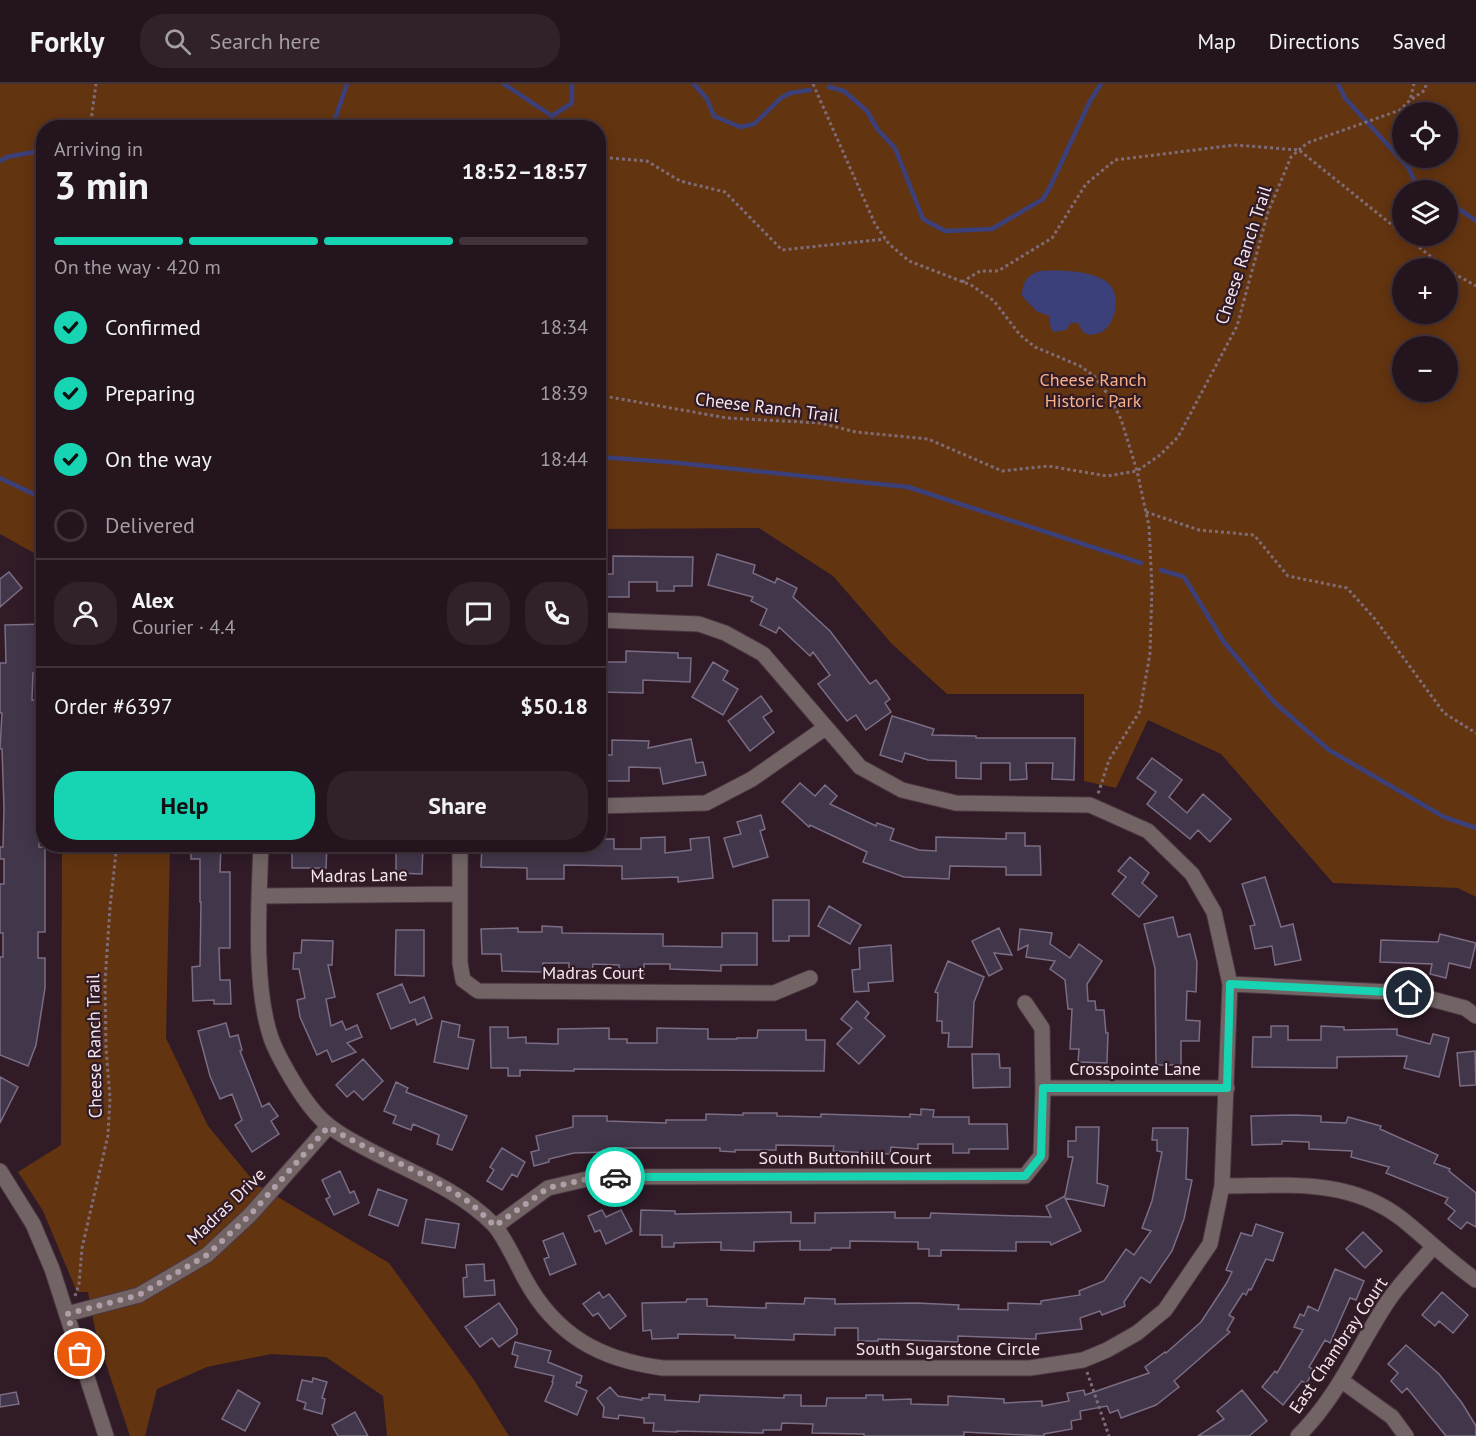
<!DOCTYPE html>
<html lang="en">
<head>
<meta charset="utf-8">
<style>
	:root { --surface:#24141d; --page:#30212a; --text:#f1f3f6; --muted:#a39ea4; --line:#41333b; --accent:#17d5b2 }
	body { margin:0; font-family:"PT Sans",sans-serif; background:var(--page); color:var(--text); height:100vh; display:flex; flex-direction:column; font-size:22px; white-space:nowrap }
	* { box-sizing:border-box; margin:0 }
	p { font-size:20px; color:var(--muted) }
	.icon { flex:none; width:33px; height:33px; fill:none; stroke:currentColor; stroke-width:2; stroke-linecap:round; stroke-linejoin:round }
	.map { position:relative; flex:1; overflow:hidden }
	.details { position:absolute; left:36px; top:36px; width:570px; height:732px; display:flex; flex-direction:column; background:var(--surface); border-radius:24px; box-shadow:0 3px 15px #0003,0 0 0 2px var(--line) }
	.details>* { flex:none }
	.fabs { position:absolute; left:1392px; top:18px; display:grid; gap:12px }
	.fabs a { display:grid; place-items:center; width:66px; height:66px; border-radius:50%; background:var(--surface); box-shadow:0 3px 15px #0003,0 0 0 2px var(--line); font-size:30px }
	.pin { position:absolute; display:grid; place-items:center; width:51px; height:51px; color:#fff; margin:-26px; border:3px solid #fff; border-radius:50%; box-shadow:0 2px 6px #0007 }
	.courier { position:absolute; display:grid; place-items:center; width:60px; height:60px; margin:-30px; border:4px solid #17d5b2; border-radius:50%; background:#fff; color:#222; box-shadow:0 2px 8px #0007 }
	.head em { font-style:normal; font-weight:600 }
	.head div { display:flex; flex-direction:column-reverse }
	.head { display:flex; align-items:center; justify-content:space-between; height:102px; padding:0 18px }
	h1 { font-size:39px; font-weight:600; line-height:45px }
	.bar { display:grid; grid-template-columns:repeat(4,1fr); gap:9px 6px; align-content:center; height:72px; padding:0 18px }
	.bar i { height:8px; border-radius:4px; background:var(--line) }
	.bar .selected { background:var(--accent) }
	.bar p { grid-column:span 4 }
	.line { display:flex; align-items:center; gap:15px; padding:0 18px; border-top:2px solid var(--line) }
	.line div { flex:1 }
	.round { display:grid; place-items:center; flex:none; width:63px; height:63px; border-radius:24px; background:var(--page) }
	ol { padding:0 18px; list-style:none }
	li { display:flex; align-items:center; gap:18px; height:66px }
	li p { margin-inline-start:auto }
	li .icon { padding:6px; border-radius:50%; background:var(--accent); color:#111; stroke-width:4 }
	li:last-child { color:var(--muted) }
	li i { width:33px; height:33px; border:3px solid var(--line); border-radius:50% }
	.cta { display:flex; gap:12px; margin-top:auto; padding:12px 18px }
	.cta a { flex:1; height:69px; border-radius:24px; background:var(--accent); color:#111; font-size:24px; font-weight:600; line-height:69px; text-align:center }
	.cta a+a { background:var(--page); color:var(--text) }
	header { display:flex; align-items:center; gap:36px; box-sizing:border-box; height:84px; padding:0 30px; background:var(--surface); border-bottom:2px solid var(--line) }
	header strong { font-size:28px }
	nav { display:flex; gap:33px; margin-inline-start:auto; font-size:21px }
	.search { width:420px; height:54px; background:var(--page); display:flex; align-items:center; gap:15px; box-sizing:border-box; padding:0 21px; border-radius:24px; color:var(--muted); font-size:22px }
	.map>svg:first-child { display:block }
	.green { fill:#633410; fill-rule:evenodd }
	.water { fill:#3b407b }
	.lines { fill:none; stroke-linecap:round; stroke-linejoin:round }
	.stream { stroke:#3b407b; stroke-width:4.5 }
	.building { fill:#42364a; stroke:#7a6d84; stroke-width:1.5 }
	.minor-casing { stroke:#4c3743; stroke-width:17 }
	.path { stroke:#7f6c77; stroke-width:3; stroke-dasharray:3 3; stroke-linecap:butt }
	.minor { stroke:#726464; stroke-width:15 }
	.done { stroke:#b09ea8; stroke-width:6; stroke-dasharray:0 10.8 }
	.route { stroke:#17d5b2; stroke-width:8 }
	.labels { text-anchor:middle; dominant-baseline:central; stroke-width:4.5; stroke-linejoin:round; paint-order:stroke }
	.street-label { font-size:18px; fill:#f5e5ed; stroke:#301b27 }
	.park-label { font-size:18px; fill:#f9b184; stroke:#301b27 }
</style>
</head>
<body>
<header>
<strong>Forkly</strong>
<div class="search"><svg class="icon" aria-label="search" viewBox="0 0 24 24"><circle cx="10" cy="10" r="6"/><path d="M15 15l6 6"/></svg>Search here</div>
<nav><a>Map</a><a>Directions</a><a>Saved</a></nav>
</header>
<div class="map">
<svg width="1476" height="1352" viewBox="0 0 1476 1352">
	<rect width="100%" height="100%" fill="#301b27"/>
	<path class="green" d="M0,0H1476V813L1458,804L1333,799L1221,670L1148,636L1116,704L1084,697V610H947L892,560L833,492L759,444L599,445L598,44H44L43,474L0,450ZM1402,28H1448V74H1402ZM1402,106H1448V152H1402ZM1402,184H1448V230H1402ZM1402,262H1448V308H1402Z
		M62,761H170L166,954L208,1042L256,1100L389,1179L474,1296L509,1352H387L383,1312L326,1273L271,1270L207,1283L157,1305L145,1352H130L96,1250L88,1208H77L43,1127L18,1088L61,1061Z"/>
	<path class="water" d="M1039,187C1059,186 1085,186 1104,196C1122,205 1118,238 1102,248C1098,250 1093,250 1089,251L1083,248L1078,239H1071L1066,246L1054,248L1051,245L1049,232L1036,227L1022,212C1022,199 1026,192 1039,187Z"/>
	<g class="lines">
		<path class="stream" d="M504,0L552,32L572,19V0
			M694,0L707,15L714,32L740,43L754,40L781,14L790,9L810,6
			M1338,0L1345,14L1408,83L1415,98L1424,106
			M829,3L844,7L867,27L878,46L895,64L923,135L945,147L992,145L1043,115L1050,103L1090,17L1101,0
			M332,44L347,0
			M0,77L7,73L44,66
			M1448,117L1476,137
			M598,373L669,378L908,403L1141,479
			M0,394L44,415
			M1161,486L1184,493L1224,558L1274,618L1329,666L1444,733L1476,744"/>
	</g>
	<path class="building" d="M717,470L755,481L753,489L775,499L777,494L797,504L793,513L830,547L870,600L876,596L890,615L885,619L891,628L866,646L856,631L847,637L818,600L830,591L813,568L810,572L779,543L776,549L760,541L767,525L751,517L753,513L708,501Z
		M613,472L693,473L692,502H674V507H657V498H629V513H606V490H613Z
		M9,488L22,504L0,523V495Z
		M44,540L43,571H40L39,589H33L32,616H38L37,625H44L43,699H37L38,726L44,727V738H39V763H45V848H38V874H45V904L36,961L28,982L0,971V873H3V849H0V800H4V775H0V763H3L4,724L2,665H0L2,629H0V579H6L5,541Z
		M626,567L678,569V574H691L690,598L643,596V609L598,608V578H626Z
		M713,578L728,587L723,596L738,605L723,631L692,613Z
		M761,612L772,627L763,633L774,648L750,667L728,637Z
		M892,632L934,645L932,651L976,652V654H1075L1074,696L1052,695L1053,679H1026L1027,695L1010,696V679H981V695L956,694V677L928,676L905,669L902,678L880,671Z
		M691,655L696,679L703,678L706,691L663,700L660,684L629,683V697H598V671H612V656L649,657L648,664Z
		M1152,674L1182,696L1169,713L1187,729L1203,710L1231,735L1210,758L1198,746L1190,755L1147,720L1156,708L1137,694Z
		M800,699L815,712L825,701L837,712L830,720L876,742L877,739L894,745L890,756L919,766L936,767V753L1006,755V749H1025V762H1040L1041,791H1006V783L950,782L949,795L904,793L863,778L867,768L810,741L809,743L782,718Z
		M761,731L765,745L760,747L768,773L733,783L724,754L741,750L737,738Z
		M665,753V769L691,766L690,755L709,753L713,794L678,798V793L622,795V782L564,781V795H527V784L481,783L482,760H520V768H549V760H598V755H614V765H641V754Z
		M191,760H221L220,788H230V864H219L220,896H230L231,920H214V916L193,917L192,883L200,882L201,818H200V775H191Z
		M292,760H327L326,784H292Z
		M396,760H423L422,790L396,789Z
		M1130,773L1149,789L1142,799L1157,812L1139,833L1112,810L1126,793L1118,787Z
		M1265,793L1281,843L1293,840L1301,876L1275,881L1272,862L1255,865L1250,842L1255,841L1242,800Z
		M773,816H809V852H789V857H773Z
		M829,822L861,841L850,860L818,842Z
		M1173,833L1178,853L1190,850L1197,878L1196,908L1187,907L1186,936L1200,937L1199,957H1181V981H1156L1155,884L1144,840Z
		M542,842L562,843V849L663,850V862L722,863V849H757V881H721V887L670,885V880H644V892L619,891V881L593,880L592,891H569V879H543L542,888L502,887L501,870H482L481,845L518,844V848H542Z
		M999,844L1012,871L994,869L1002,885L989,892L972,857Z
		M1020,845L1052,849L1050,860L1070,874L1079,860L1102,877L1087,900L1088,917H1095L1096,926H1104L1106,949H1108L1107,979L1078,978L1079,965H1070L1072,925H1068L1065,896L1050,885L1055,877L1026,873L1028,861L1018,866Z
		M396,846H424V892L395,891Z
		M1440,850L1476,859L1470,884L1449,879L1446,894L1430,890L1432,880L1380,878L1381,856L1438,858Z
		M302,856L333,857L332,881H328L335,913L326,915L331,942L342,937L346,946L357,941L362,953L347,959L356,968L332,978L327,966L317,971L300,933L297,916L305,914L299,885H293L294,869H301Z
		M891,861L893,897L868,899L869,907L854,908L852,886L860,885L859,864Z
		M948,877L984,893L974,918L972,963H948L949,949H942V937H937L938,909L935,908Z
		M402,900L410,919L424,913L432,934L417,941L415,935L391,945L377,910Z
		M857,917L869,929L865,934L885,952L859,980L837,960L852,944L841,935Z
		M442,937L460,941L458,953L474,956L468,985L434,978Z
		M226,939L230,953L238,951L242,966L240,967L262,1023L269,1019L278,1032L271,1037L279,1050L252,1068L235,1041L242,1036L232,1010L220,1015L210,992L198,947Z
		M1271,942H1288V956H1321V942L1344,943V946L1397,945V951L1430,960L1433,950L1449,954L1439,993L1404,984L1407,972L1337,973V984L1252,983L1253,953H1271Z
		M490,943H508V954L526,953V959L558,960V945L609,944V955H627V959H657V944L708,945V955H737V954H757L758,946H806V956H825L824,987L574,985V987L520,986V992H508V984H491Z
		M1475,967L1476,1001L1460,1002L1457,969Z
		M972,970H999L1000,984H1010V1003L973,1004Z
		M363,975L383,997L363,1016L354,1007L347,1013L336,1001Z
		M0,993L18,1003L0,1039Z
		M396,998L408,1004L406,1008L467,1032L452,1066L437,1060L439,1051L413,1040L411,1046L393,1039L396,1032L384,1027Z
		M921,1025L934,1026L933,1033H969V1040H1007L1008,1065H969V1069H953V1060H918V1065L891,1063L890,1070L833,1067L834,1062L776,1061V1066H735V1068L720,1067V1064H608V1068L574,1069L549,1075V1078L534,1082L531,1068L539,1066L536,1052L573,1043V1032H607V1037L666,1039V1036H706V1030L743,1031V1029H777V1032L821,1033V1030L910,1033V1030L921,1031Z
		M1295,1031L1321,1032V1038L1346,1039L1348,1033L1381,1042L1380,1045L1438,1071L1434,1079L1450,1085L1449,1087L1476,1109V1143L1467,1138L1461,1145L1448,1135L1455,1127L1445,1119L1448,1114L1386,1089L1389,1083L1351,1073L1352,1067L1309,1065V1058L1282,1057V1060L1252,1061L1251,1032Z
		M1076,1043H1099L1097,1099L1108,1102L1104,1122L1065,1114L1081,1147L1051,1161L1050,1158H1016V1167L941,1166V1172H929V1165H918V1158L850,1157V1164H831V1166H800V1157L754,1158V1167L721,1166V1158L674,1159V1163H662V1151H640L641,1126L675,1127V1130L791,1128V1139H815V1129L895,1128V1134H930L931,1129L1051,1133L1046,1122L1065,1112L1073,1073H1068V1057H1076Z
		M1153,1044H1188L1186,1095L1192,1096L1184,1135L1172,1167L1150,1199L1141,1193L1124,1218L1125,1222L1102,1231L1100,1227L1080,1234L1082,1245L1036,1250V1255L958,1252V1258L878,1255V1257H858V1244H835V1251L794,1250V1256L735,1254V1251L678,1250V1254L652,1255L651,1246L643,1247L642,1219L686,1218L687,1215H707V1222L766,1224V1219L804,1220L805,1214L835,1215V1220L916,1219L959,1221L958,1225L1008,1226V1219L1041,1220V1217L1080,1211L1079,1207L1104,1197L1126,1165L1134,1171L1151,1147L1142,1144L1152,1117L1162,1068L1157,1067V1056H1152Z
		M502,1064L525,1078L517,1093L512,1090L502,1106L487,1097L494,1086L490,1083Z
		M340,1087L350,1109L354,1107L359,1119L334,1131L326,1115L330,1113L322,1096Z
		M378,1105L407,1116L398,1142L369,1131Z
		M602,1126L606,1133L621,1126L632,1147L606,1160L600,1146L595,1148L588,1132Z
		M426,1135L459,1140L455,1164L422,1159Z
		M1256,1140L1283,1149L1273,1177L1266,1175L1251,1206L1249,1205L1246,1211L1243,1209L1229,1231L1234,1234L1227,1246L1230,1248L1174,1297L1179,1303L1156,1321L1121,1334L1118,1326L1110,1329L1107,1322L1080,1327L1081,1335L1071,1337L1072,1345L1044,1350V1352L964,1348V1352H864V1350L812,1349L813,1340L782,1339L781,1346H763V1349L677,1347V1348L653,1347L654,1339H644V1334L619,1331L618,1335L603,1333L604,1323L597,1314L610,1303L618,1312L642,1316V1314H649V1310L665,1311V1316L699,1318L700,1311L784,1314V1311H801V1322H826L827,1314H866V1311H883V1316L911,1315V1320L948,1321V1312L1004,1315V1319L1042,1317V1322L1069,1317L1067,1309L1084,1306L1085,1311L1149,1289L1145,1283L1165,1268L1166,1269L1201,1238L1226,1200L1232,1188L1226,1186L1241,1149L1252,1152Z
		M1363,1148L1382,1167L1365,1184L1346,1165Z
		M563,1149L576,1180L550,1191L544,1175L549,1173L543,1157Z
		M484,1180L485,1197L494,1196L495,1211L464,1213L463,1194L467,1193L466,1181Z
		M1335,1185L1364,1197L1356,1216L1350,1214L1330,1259L1325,1256L1309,1283L1314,1286L1306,1300L1302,1297L1283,1321L1262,1303L1275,1287L1277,1289L1303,1246L1294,1243L1300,1230L1304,1232L1308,1222L1318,1227Z
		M599,1208L603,1214L609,1210L626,1232L610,1245L598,1229L593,1232L583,1220Z
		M1442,1208L1468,1231L1453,1249L1439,1237L1435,1242L1422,1231Z
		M499,1219L517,1245V1250L499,1263L492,1254L480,1263L465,1243Z
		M515,1258L551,1267L548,1278L582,1292L580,1299L577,1298L576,1302L587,1307L577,1331L545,1317L553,1299L552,1298L554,1292L515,1283L518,1272L512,1270Z
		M1406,1261L1439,1290L1462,1319L1476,1342V1352H1446L1407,1304L1402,1309L1391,1297L1398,1289L1388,1280Z
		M313,1294L327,1298L322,1314L325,1315L322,1330L304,1325L306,1319L297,1316L302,1296L312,1298Z
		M238,1306L260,1319L245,1347L222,1335Z
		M1242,1306L1267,1337L1249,1352H1198L1224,1335L1217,1327Z
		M16,1308L19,1320L0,1323V1311Z
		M355,1328L368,1352H338L332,1341Z"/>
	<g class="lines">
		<g class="minor-casing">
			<path id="minor" d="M598,722L706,719L752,695L825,644
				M261,760C259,817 253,901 271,954C277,971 287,987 296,1002C315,1032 327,1044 358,1060C404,1086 455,1102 493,1140C504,1151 517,1181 525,1195C556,1252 601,1276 663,1284H1030L1083,1276L1107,1266L1137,1249L1165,1226L1210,1160L1222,1102L1230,900L1214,828L1192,790L1148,747L1090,721L956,719L902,706L860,683L763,570L725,549L699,540L598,536
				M460,760V879L463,896L478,907L774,909L810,894
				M260,812L459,810
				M1230,900L1409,909L1465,924L1476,932
				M1043,1004H1227
				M0,1087L33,1140L52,1185L106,1352
				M1222,1102C1285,1102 1348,1093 1402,1135C1427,1155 1449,1177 1476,1196
				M496,1142L548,1104L596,1093L1025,1092L1041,1072L1043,1004L1042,944L1025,919
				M67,1230L139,1211L207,1171L250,1131L328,1043
				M1342,1297L1392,1333L1406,1352
				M1298,1352C1338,1313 1358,1262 1388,1217C1401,1198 1418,1181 1433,1163"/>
		</g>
		<path class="path" d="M813,0L875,140L889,160L909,177L971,201L994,217L1020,251L1035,263L1080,282L1094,292L1109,312L1121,335L1137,387L1149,442L1152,503L1150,569L1140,627L1109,676L1098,710
			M1412,15L1425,6L1426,0
			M90,44L96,0
			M443,44L451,36L481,44
			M598,73L647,77L680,97L725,108L782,166L885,155
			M1405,152L1445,184
			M1448,186L1476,202
			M962,198L980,187H998L1052,154L1086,100L1115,76L1235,61L1299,66L1402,149
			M598,311L727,334L820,339L856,348L928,355L1002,387L1048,382L1107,392L1137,387L1160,371L1178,353L1237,242L1268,128L1291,73L1307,59L1400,26L1410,16L1414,0
			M1146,428L1199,446L1254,451L1288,492L1347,504L1375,535L1444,629L1476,649
			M75,1212L79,1200L82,1164L108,1051L110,1014L106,964L105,898L110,823L117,760
			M1087,1288L1109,1352"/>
		<use href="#minor" class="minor"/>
	</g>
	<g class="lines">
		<path class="done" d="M80,1270L67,1230L139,1211L207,1171L250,1131L328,1043C371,1068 418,1085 460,1112C473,1120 484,1132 495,1142L548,1104L596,1093H615"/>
		<path class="route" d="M615,1093L1025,1092L1041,1072L1043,1004H1227L1230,900L1409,909"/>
	</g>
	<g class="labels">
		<g class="street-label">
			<text transform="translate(1243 171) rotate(-72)">Cheese Ranch Trail</text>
			<text transform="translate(767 323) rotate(7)">Cheese Ranch Trail</text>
			<text transform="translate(359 791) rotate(-1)">Madras Lane</text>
			<text x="593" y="888">Madras Court</text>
			<text transform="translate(94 962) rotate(-91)">Cheese Ranch Trail</text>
			<text x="1135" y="984">Crosspointe Lane</text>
			<text x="845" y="1073">South Buttonhill Court</text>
			<text transform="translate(226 1122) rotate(-44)">Madras Drive</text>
			<text transform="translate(1338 1261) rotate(-56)">East Chambray Court</text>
			<text x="948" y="1264">South Sugarstone Circle</text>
		</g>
		<g class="park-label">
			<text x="1093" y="295">Cheese Ranch<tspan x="1093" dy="21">Historic Park</tspan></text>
		</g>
	</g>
</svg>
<div class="fabs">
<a><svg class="icon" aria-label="locate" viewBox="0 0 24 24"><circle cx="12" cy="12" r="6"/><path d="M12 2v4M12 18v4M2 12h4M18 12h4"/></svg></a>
<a><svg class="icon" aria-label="layers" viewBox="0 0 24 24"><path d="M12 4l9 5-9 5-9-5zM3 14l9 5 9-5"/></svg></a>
<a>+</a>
<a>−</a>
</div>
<div class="pin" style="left:80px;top:1270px;background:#ea580c"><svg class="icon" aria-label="bag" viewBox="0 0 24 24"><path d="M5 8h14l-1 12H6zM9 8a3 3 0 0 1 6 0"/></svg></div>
<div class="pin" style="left:1409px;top:909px;background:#1f2937"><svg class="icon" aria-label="home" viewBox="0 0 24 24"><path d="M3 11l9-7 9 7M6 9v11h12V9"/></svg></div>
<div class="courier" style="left:615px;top:1093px"><svg class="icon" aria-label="car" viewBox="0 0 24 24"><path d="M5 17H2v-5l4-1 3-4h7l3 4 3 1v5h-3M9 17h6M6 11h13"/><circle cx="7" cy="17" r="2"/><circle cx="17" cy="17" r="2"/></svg></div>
<section class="details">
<div class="head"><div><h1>3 min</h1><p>Arriving in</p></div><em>18:52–18:57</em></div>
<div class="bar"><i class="selected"></i><i class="selected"></i><i class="selected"></i><i></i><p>On the way · 420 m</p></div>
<ol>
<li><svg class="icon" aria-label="check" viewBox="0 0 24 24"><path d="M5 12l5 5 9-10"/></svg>Confirmed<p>18:34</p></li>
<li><svg class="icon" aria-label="check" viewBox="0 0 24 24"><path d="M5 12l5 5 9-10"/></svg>Preparing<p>18:39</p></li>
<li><svg class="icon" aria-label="check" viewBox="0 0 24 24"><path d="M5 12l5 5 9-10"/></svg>On the way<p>18:44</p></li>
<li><i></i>Delivered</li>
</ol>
<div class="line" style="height:108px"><a class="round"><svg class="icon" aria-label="person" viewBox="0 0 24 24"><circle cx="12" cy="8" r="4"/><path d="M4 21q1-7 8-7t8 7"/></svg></a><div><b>Alex</b><p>Courier · 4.4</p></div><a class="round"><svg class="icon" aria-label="chat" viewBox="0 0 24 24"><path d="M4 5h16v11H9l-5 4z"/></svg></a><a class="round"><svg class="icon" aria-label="phone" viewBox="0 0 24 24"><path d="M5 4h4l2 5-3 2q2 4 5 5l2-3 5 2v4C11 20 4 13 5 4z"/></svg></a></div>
<div class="line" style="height:78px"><div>Order #6397</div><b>$50.18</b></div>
<div class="cta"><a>Help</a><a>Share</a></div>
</section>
</div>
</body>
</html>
